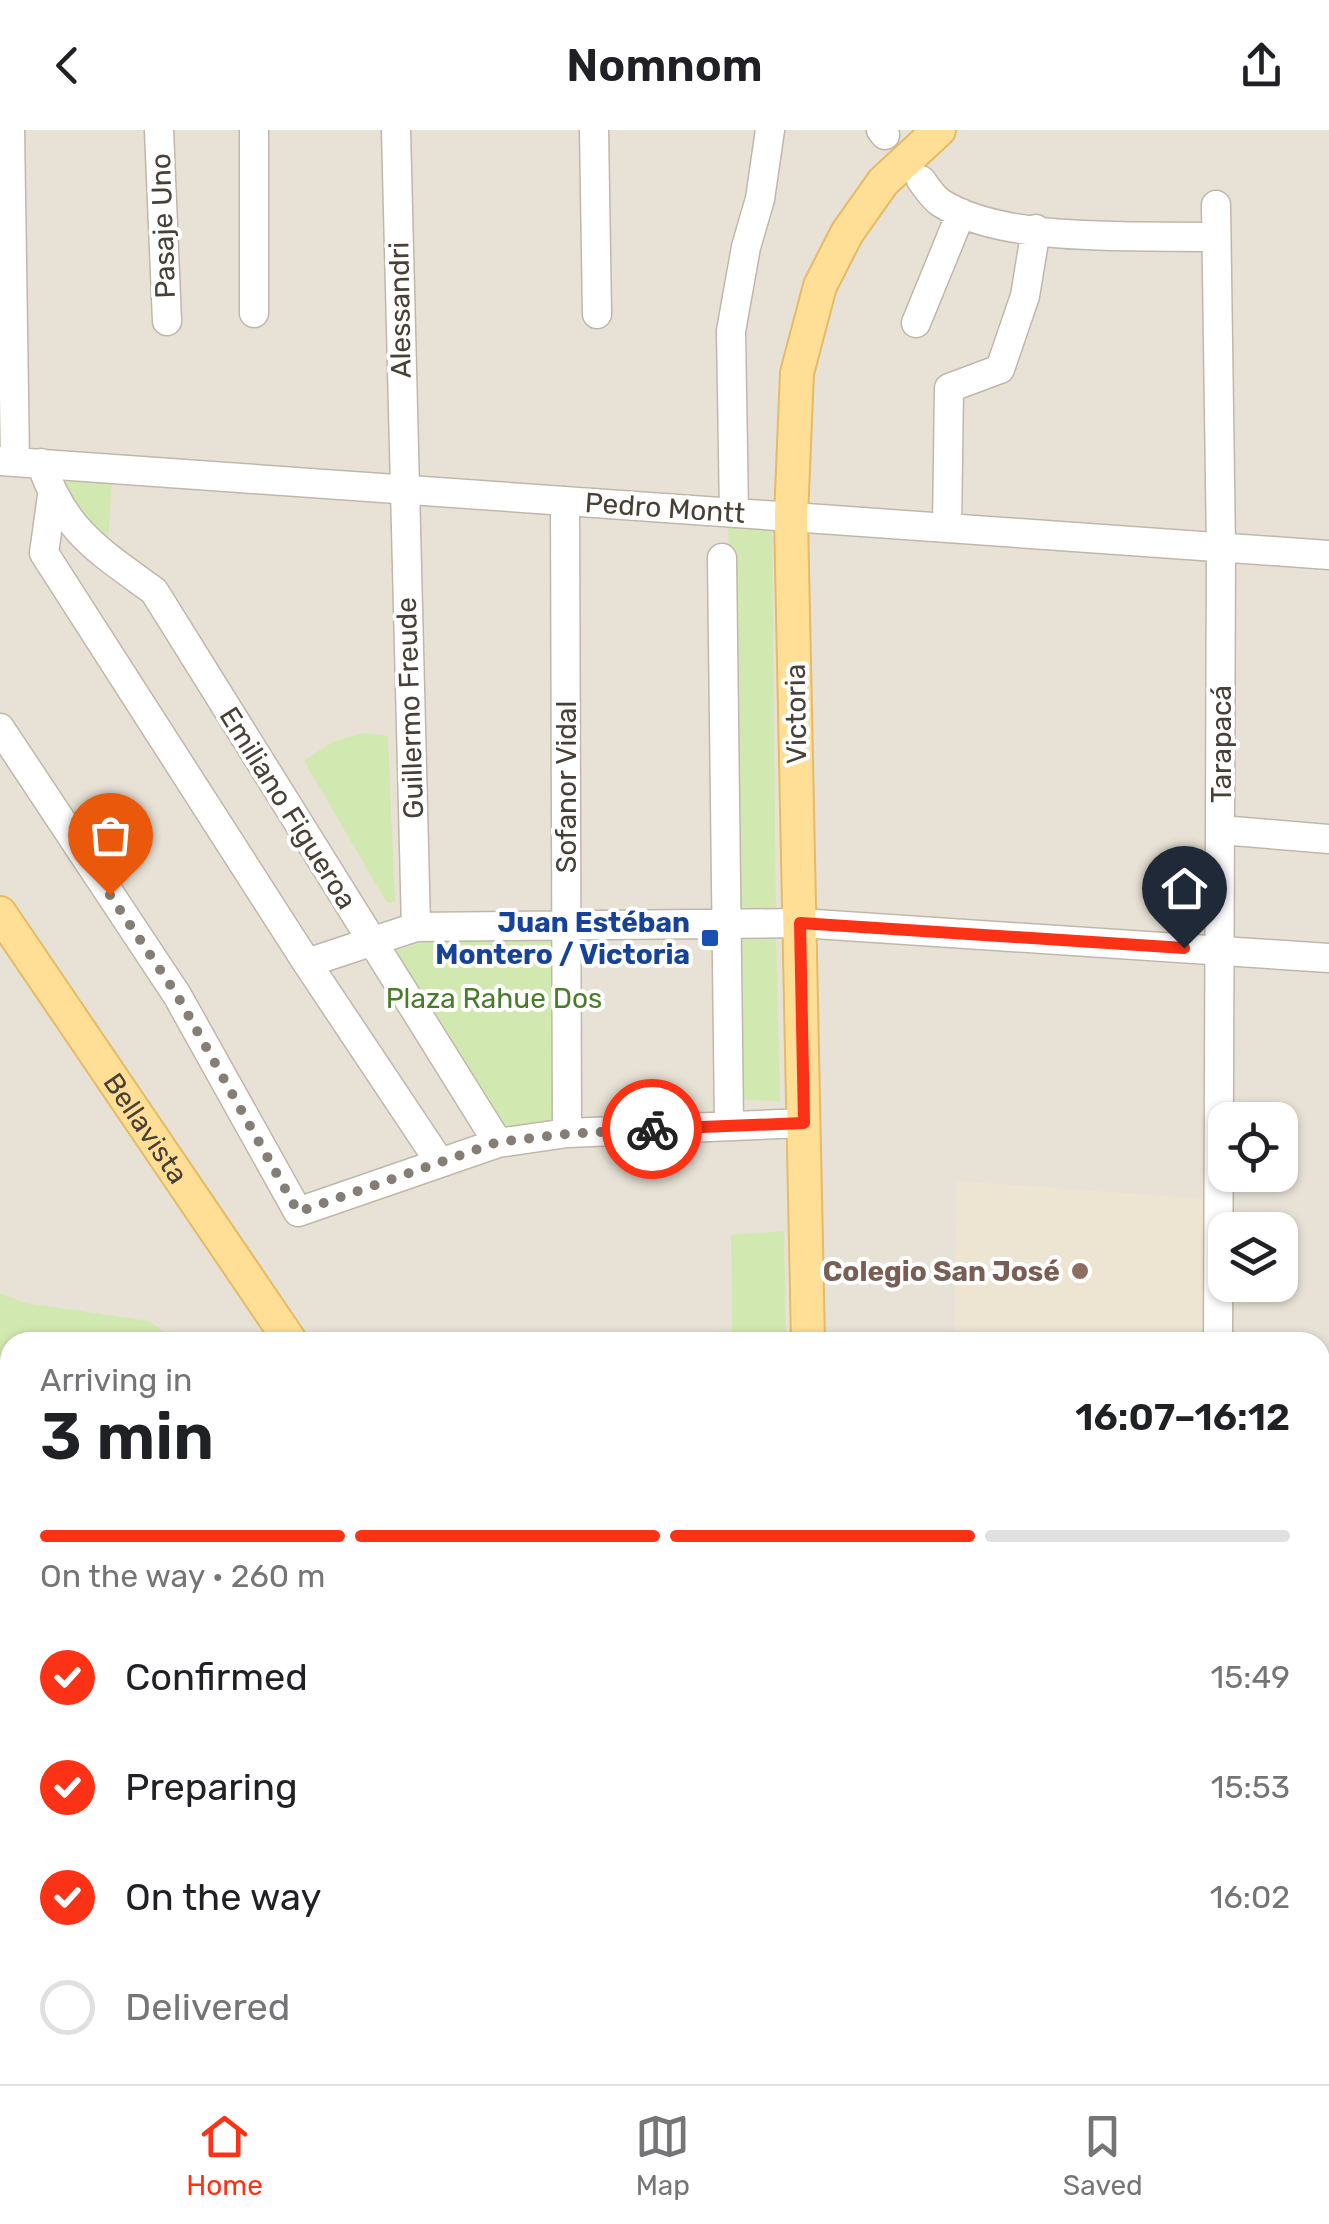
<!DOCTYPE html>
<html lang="en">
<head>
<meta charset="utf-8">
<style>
	:root { --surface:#fff; --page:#f2f2f2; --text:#202124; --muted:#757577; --line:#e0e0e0; --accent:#fc3217 }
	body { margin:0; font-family:Rubik,sans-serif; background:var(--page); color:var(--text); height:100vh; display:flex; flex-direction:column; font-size:38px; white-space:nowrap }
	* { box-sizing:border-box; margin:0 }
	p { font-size:32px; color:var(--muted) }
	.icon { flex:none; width:55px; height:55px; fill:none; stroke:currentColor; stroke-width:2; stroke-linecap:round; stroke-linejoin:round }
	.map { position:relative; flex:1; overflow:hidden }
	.drawer { position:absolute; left:0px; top:1202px; width:1330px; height:752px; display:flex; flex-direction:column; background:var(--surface); border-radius:30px 30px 0 0; box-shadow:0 2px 8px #0004 }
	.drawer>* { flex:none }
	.controls { position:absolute; left:1208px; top:972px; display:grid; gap:20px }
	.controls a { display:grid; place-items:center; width:90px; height:90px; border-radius:20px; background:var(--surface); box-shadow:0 2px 8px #0004; font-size:50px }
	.pin { position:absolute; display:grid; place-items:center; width:85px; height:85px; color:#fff; margin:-102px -42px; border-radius:50% 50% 50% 0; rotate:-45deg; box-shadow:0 0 10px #0007 }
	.pin .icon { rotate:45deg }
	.courier { position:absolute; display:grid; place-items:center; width:100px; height:100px; margin:-50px; border:8px solid #fc3217; border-radius:50%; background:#fff; color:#222; box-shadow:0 2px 12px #0007 }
	.head em { font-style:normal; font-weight:600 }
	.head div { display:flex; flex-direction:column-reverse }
	.head { display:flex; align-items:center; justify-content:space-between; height:170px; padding:0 40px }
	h1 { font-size:65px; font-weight:600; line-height:75px }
	.bar { display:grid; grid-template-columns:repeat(4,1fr); gap:15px 10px; align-content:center; height:120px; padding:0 40px }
	.bar i { height:12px; border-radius:8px; background:var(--line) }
	.bar .current { background:var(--accent) }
	.bar p { grid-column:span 4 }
	ol { padding:0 40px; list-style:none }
	li { display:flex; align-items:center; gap:30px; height:110px }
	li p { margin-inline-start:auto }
	li .icon { padding:10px; border-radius:50%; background:var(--accent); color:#fff; stroke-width:4 }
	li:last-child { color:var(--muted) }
	li i { width:55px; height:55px; border:5px solid var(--line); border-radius:50% }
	header { display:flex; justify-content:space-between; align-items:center; height:130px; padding:0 40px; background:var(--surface); font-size:45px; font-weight:600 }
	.tabs { display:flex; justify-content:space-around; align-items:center; height:140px; border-top:2px solid var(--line); background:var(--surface); font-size:28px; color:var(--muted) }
	.tabs a { display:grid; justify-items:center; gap:5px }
	.tabs .current { color:var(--accent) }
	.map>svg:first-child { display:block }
	.residential { fill:#e8e2d6; fill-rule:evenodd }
	.education { fill:#ede5d2 }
	.green { fill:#d1e9b0 }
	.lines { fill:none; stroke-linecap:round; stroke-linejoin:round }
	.minor-casing { stroke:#c0b7aa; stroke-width:31 }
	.major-casing { stroke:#e5bb65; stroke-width:36 }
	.minor { stroke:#fff; stroke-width:28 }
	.major { stroke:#ffde96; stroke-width:32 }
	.done { stroke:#847e74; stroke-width:10; stroke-dasharray:0 18 }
	.route { stroke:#fc3217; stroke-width:12 }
	.transit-dot { fill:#1a4fb4; stroke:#fff; stroke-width:4 }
	.education-dot { fill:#8d6e63; stroke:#fff; stroke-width:4 }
	.labels { text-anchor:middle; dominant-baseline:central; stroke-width:8; stroke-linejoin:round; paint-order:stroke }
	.street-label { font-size:28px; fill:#484036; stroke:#fff }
	.transit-label { font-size:28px; font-weight:bold; fill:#164399; stroke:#fff; text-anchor:end }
	.park-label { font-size:28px; fill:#4a7b28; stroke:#fff }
	.education-label { font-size:28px; font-weight:bold; fill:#785e54; stroke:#fff; text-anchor:end }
</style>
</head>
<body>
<header><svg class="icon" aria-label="back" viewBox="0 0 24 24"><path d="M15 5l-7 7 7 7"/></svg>Nomnom<svg class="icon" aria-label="share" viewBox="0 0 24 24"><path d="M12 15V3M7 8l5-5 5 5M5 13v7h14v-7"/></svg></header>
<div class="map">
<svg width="1329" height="1954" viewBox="0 0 1329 1954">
	<rect width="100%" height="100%" fill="#f4f0e8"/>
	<path class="residential" d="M0,0H1329V1954H0ZM1225,990H1280V1045H1225ZM1225,1100H1280V1155H1225ZM10,1212H1320V1945H10Z"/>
	<path class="education" d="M957,1051L1206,1069L1204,1212H954Z"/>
	<path class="green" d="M62,352H112L108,414Z
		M728,390L772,394L776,781L737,776Z
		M363,603L388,606L395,772L387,773L304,631L332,612Z
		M776,804L780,971L739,970L736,806Z
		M553,806L560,992L502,999L395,821L431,809Z
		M784,1101L786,1212H732L731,1105Z
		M0,1163L25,1173L149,1191L178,1212H10V1451L0,1450Z
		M394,1945H573L577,1954H396Z"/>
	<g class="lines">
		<g class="minor-casing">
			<path id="minor" d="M10,0L15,331
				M159,0L167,191
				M396,0L416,797
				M594,0L597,184
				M881,0L885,5
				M921,50C927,58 933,68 941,73C1006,114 1139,105 1215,107
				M1216,75L1221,418L1218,1212
				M254,183V0
				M916,193L961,83
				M0,331L1329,425
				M41,333C64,401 99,421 154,461L498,1013
				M52,366L44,423L307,833L439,1031
				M565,371L567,1003
				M734,383L731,201L746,117L760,69L770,0
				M947,398L949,258L1000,239L1025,166L1036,99
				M722,428L729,994
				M0,598L177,865L298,1082L498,1013L567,1003L804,993
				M1221,700L1329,709
				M307,833L416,797L800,793L1329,828
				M0,1517L10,1520
				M0,1543L10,1546
				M0,1646L10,1651
				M1320,1735H1329
				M0,1887L10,1729
				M382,1945L383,1954
				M1214,1954V1945"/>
		</g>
		<g class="major-casing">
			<g id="major">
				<path id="s1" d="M0,783L291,1212"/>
				<path d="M808,1212L791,387L797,243L820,156L847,103L883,52L939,0"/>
				<path d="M1320,1382L1329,1381"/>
				<path d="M1320,1416L1329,1415"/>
				<path d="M582,1945L587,1954"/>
				<path d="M825,1945V1954"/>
			</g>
		</g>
		<use href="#minor" class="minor"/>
		<use href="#major" class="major"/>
	</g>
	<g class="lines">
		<path class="done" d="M110,765L177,865L298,1082L498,1012L567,1004L652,999"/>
		<path class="route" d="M652,999L804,993L800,793L1184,818"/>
	</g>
	<rect class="transit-dot" x="700" y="798" width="20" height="20" rx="5"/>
	<circle class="education-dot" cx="1080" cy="1141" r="10"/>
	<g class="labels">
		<g class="street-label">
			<text transform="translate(163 96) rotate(-92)">Pasaje Uno</text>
			<text transform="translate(400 180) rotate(-91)">Alessandri</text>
			<text transform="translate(665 378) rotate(4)">Pedro Montt</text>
			<text transform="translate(410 578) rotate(-92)">Guillermo Freude</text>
			<text transform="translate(796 584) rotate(-91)">Victoria</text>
			<text transform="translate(1221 614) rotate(-90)">Tarapacá</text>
			<text transform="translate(566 657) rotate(-90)">Sofanor Vidal</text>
			<text transform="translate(288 678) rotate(58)">Emiliano Figueroa</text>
			<text stroke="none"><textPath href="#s1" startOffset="260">Bellavista</textPath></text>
		</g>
		<g class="transit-label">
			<text x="690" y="792">Juan Estéban<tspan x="690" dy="32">Montero / Victoria</tspan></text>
		</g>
		<g class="park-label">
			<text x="494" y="868">Plaza Rahue Dos</text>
		</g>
		<g class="education-label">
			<text x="1060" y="1141">Colegio San José</text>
		</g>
	</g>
</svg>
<div class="controls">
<a><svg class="icon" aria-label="locate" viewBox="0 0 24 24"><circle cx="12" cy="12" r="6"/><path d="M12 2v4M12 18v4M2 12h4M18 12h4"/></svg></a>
<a><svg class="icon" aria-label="layers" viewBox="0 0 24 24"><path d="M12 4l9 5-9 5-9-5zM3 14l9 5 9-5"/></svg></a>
</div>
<div class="pin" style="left:110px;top:765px;background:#ea580c"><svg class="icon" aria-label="bag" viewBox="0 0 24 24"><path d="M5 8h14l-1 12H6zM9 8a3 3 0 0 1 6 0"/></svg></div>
<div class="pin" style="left:1184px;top:818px;background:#1f2937"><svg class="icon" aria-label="home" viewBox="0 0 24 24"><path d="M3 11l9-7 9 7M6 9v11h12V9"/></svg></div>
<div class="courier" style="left:652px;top:999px"><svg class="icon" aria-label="bike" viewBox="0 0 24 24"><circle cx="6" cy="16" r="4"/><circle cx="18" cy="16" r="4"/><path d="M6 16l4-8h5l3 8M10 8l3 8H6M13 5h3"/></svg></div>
<section class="drawer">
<div class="head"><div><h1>3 min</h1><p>Arriving in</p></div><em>16:07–16:12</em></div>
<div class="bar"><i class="current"></i><i class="current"></i><i class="current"></i><i></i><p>On the way · 260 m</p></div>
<ol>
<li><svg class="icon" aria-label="check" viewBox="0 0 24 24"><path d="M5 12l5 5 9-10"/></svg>Confirmed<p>15:49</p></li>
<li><svg class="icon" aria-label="check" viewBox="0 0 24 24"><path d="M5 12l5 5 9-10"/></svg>Preparing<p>15:53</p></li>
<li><svg class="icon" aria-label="check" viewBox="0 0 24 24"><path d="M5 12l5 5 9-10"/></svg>On the way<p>16:02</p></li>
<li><i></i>Delivered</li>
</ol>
</section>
</div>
<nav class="tabs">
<a class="current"><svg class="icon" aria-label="home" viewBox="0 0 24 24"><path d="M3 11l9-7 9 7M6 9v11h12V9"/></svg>Home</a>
<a><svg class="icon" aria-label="map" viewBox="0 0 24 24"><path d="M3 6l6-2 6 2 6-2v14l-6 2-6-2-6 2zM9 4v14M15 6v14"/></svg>Map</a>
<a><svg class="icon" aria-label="saved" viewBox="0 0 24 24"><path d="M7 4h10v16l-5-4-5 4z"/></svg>Saved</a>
</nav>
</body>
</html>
